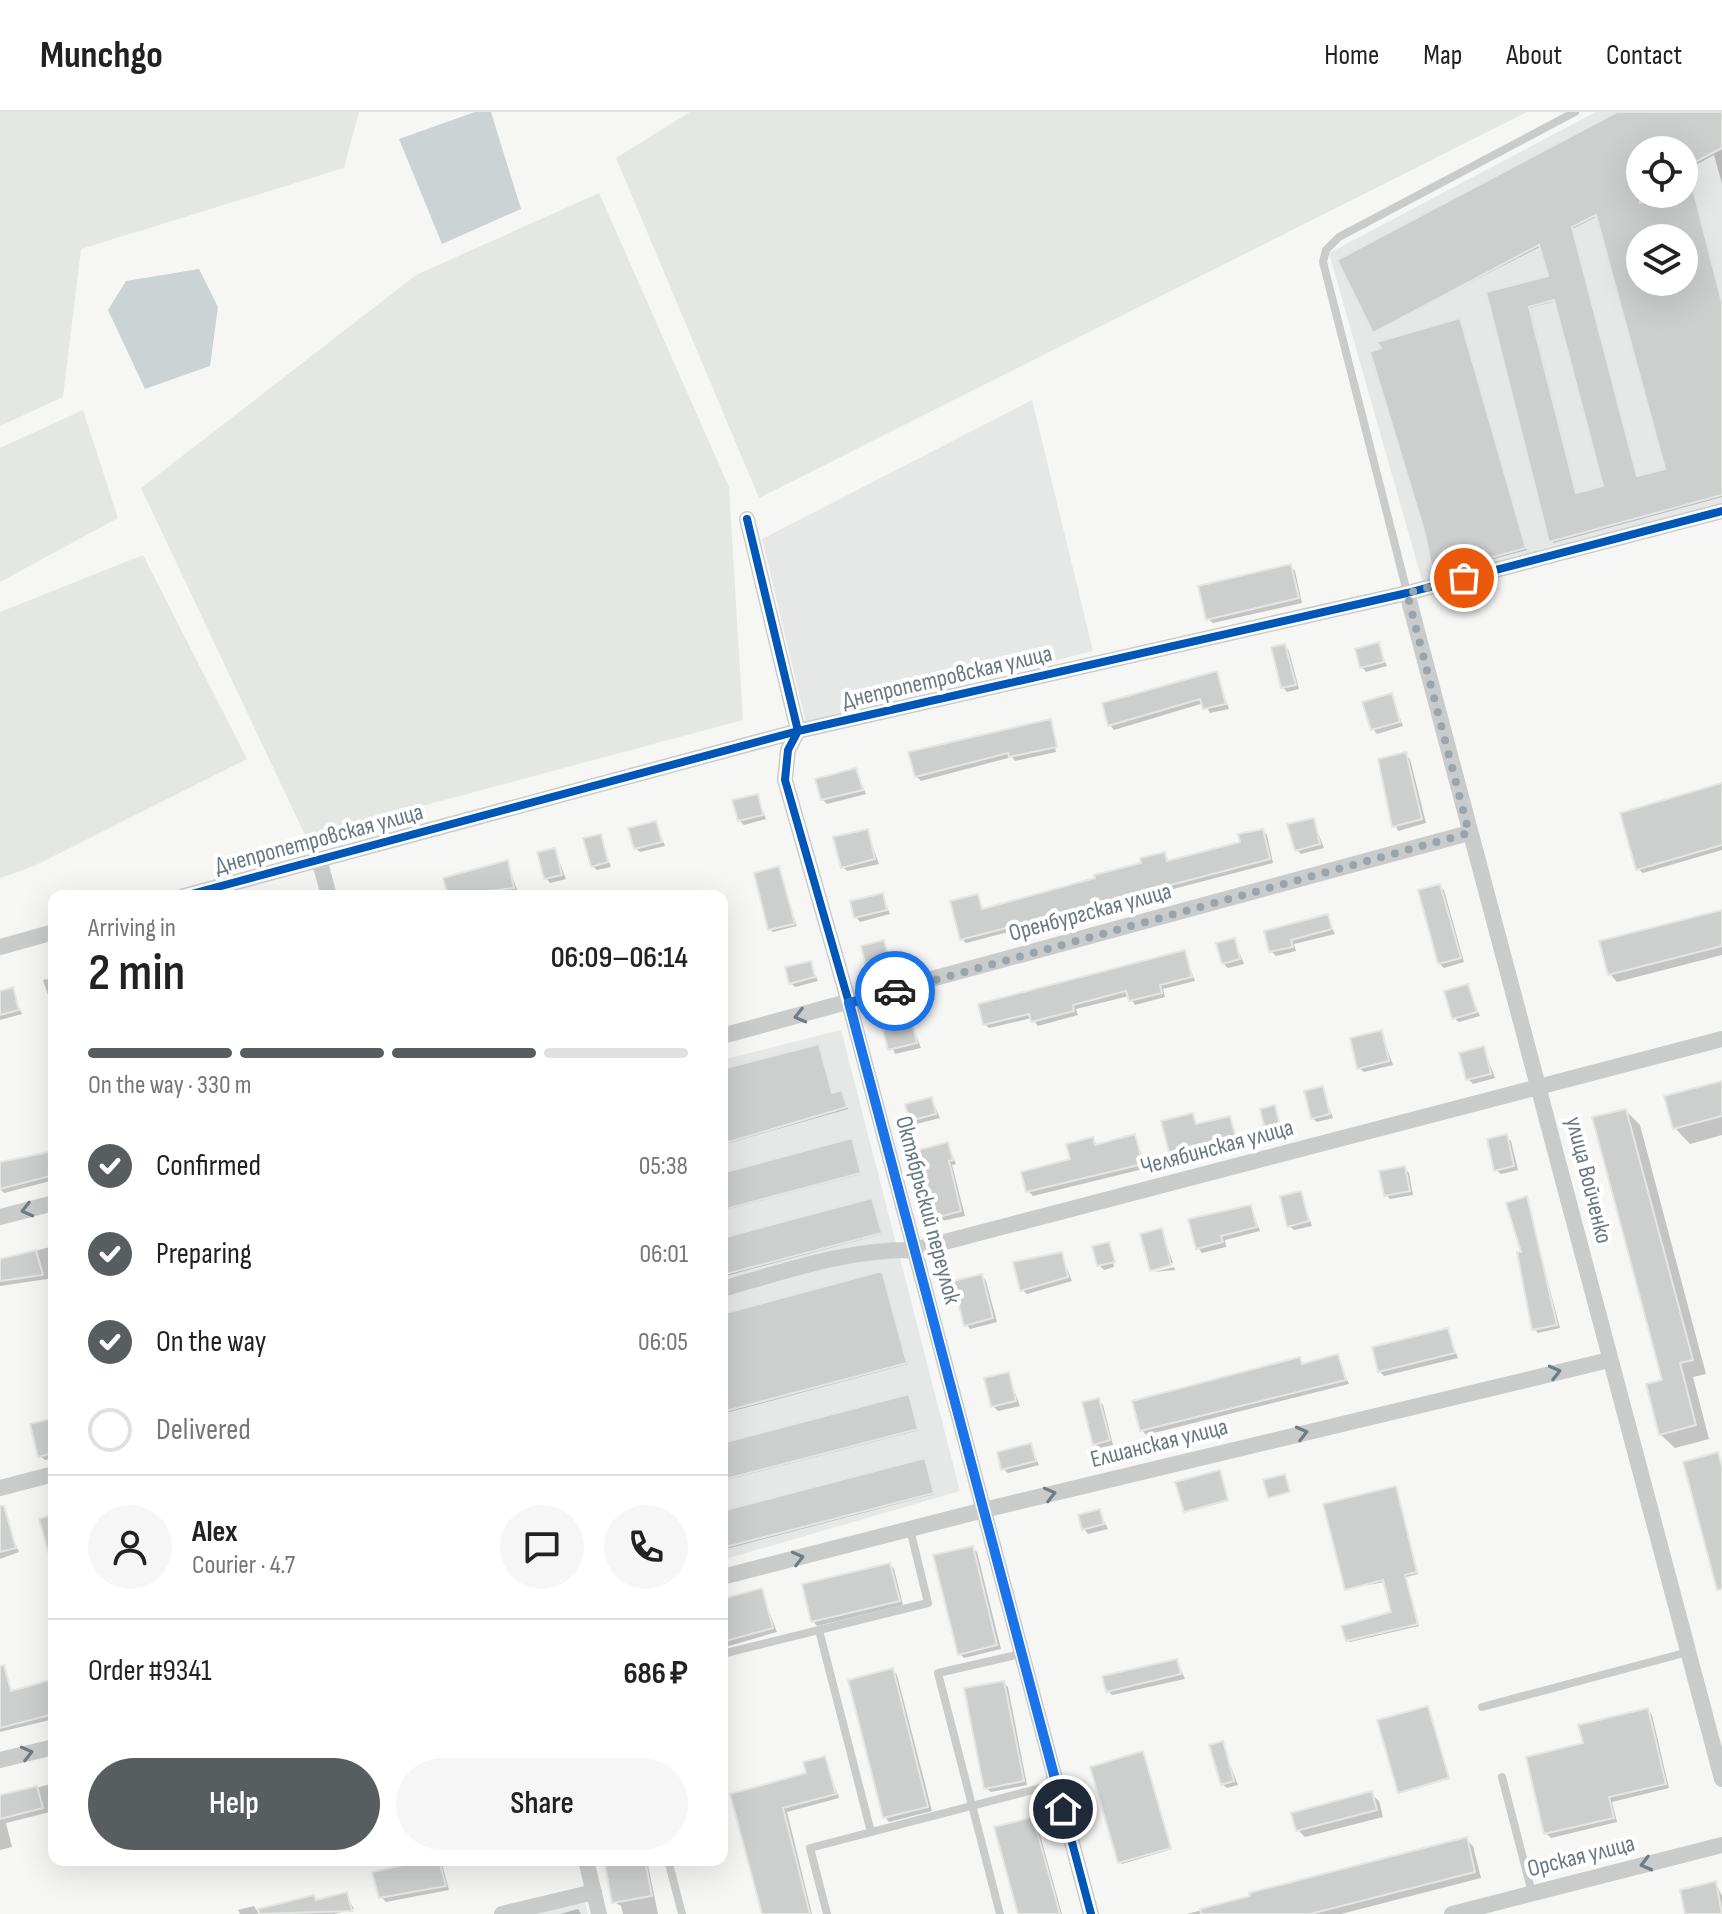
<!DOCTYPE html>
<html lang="en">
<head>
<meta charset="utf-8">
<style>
	:root { --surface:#fff; --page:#f6f6f6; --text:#222; --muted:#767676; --line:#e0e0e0; --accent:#585d60 }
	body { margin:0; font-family:"Sofia Sans Condensed",sans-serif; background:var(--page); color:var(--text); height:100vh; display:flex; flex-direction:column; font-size:30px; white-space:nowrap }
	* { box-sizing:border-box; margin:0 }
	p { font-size:26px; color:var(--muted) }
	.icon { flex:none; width:44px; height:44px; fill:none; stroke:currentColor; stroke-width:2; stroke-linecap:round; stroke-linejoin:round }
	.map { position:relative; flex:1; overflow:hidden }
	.side { position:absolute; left:48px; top:778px; width:680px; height:976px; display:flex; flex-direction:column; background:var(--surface); border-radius:16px; box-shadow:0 8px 32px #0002 }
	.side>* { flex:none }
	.controls { position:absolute; left:1626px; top:24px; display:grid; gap:16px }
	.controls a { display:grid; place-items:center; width:72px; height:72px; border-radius:50%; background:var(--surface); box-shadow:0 8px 32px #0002; font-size:40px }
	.pin { position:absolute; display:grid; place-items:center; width:68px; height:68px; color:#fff; margin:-34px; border:4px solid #fff; border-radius:50%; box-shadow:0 2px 8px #0007 }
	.courier { position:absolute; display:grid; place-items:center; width:80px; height:80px; margin:-40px; border:6px solid #1a73e8; border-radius:50%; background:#fff; color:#222; box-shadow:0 2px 10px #0007 }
	.headline em { font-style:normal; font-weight:600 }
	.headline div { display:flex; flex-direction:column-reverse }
	.headline { display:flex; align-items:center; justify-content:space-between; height:136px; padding:0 40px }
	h1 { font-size:52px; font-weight:600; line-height:60px }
	.bar { display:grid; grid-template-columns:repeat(4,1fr); gap:12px 8px; align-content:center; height:96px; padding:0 40px }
	.bar i { height:10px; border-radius:6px; background:var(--line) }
	.bar .on { background:var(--accent) }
	.bar p { grid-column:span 4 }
	.line { display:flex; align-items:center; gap:20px; padding:0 40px; border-top:2px solid var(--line) }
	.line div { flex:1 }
	.round { display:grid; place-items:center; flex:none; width:84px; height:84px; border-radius:42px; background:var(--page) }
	ol { padding:0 40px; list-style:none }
	li { display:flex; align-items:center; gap:24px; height:88px }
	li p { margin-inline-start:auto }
	li .icon { padding:8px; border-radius:50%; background:var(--accent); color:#fff; stroke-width:4 }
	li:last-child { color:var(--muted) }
	li i { width:44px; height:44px; border:4px solid var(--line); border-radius:50% }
	.primary-button { display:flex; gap:16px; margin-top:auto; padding:16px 40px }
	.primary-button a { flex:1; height:92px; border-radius:48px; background:var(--accent); color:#fff; font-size:32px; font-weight:600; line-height:92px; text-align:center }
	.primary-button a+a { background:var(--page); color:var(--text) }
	header { display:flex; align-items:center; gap:48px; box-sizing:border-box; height:112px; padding:0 40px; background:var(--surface); border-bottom:2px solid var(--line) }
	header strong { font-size:38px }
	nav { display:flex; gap:44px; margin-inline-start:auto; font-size:28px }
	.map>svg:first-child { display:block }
	.built { fill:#e6e7e7; fill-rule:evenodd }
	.green { fill:#e5e8e2 }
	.water { fill:#cbd3d5 }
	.shadow { fill:#0003; fill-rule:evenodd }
	.building { fill:#cdcfcf; stroke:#e5e5e4; stroke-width:2; fill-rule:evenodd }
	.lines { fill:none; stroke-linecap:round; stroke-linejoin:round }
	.lane { stroke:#cacccc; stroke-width:8 }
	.street { stroke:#cacccc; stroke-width:16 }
	.cycleway-casing { stroke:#fff; stroke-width:13 }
	.cycleway { stroke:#0057b8; stroke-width:8 }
	.oneway { stroke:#6d7d87 }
	.done { stroke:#9aa5ab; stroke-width:8; stroke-dasharray:0 14.4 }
	.route { stroke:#1a73e8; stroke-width:10 }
	.labels { text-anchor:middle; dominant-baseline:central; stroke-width:8; stroke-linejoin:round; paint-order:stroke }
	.street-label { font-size:24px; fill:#687983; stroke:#fff }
</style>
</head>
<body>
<header>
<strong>Munchgo</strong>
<nav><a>Home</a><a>Map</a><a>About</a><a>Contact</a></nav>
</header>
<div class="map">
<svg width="1722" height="1802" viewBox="0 0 1722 1802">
	<rect width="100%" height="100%" fill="#f6f6f5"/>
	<path class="built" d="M1596,0H1722V393L1423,472L1329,141ZM1640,38H1684V82H1640ZM1640,126H1684V170H1640Z
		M1032,288L1093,539L806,611L762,427Z
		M841,918L960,1379L722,1448V948Z
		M585,1790L588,1802H534Z"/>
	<path class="green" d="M0,0H359L344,56L81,137L63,285L0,314Z
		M690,0H1527L759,386L616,46Z
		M599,81L729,375L743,608L306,725L141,376L416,163Z
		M83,298L118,406L0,470V336Z
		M143,443L247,647L34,754L0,766V500Z"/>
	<path class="water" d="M475,0H491L521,97L442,132L399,27Z
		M199,157L218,195L210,254L145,277L108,198L126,169Z"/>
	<path class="shadow" d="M1622,0H1722V72L1714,43L1688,57L1722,190V385L1553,431L1488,181L1550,165L1542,134L1374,219ZM1640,38H1684V82H1640ZM1598,104L1667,358L1638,366L1572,117ZM1640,126H1684V170H1640ZM1556,189L1605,375L1577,383L1530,196Z
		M1460,208L1527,438L1437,462L1435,461Z
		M1291,455L1295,459L1302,491L1213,511L1208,507Z
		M1378,532L1387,554L1366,560L1362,555Z
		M1285,534L1289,539L1299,577L1287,580L1283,575Z
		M1216,561L1229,597L1210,601L1204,591L1114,618L1110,613L1149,577Z
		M1391,583L1403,614L1377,622L1373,617Z
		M1050,609L1056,640L1015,649L1012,645L921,669L916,664Z
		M1405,642L1410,647L1426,711L1398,719L1387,692L1391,690Z
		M856,658L866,682L827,692L822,687Z
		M1722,673V738L1643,761L1638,757Z
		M757,684L766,707L744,713L739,708Z
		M1313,708L1324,736L1301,742L1297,738Z
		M656,711L665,734L640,740L635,736Z
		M867,719L879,752L847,759L843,755Z
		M1263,719L1267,723L1273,751L966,831L962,827L977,784L984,798L1143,753L1164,742L1170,750L1243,732Z
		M600,724L611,755L597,758L592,754Z
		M555,738L566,767L550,771L546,766Z
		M507,751L518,780L450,784L446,767Z
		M778,756L797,814L773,820L770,817Z
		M1439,774L1444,778L1464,850L1444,856L1439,851Z
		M882,783L890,802L860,810L856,805Z
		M1722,800V843L1617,870L1610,862Z
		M1327,804L1335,822L1294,832L1296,839L1276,844L1271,839Z
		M1234,828L1244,852L1228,856L1223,851Z
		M883,830L891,849L872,854L867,850Z
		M1184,840L1195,869L1163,877L1165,885L1135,893L1129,884L1076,897L1078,903L1038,914L1032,906L989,916L985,912Z
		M810,851L818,869L795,875L791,871Z
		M54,866V901L43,868Z
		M1468,874L1480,904L1459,910L1454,906Z
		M12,878L22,902L0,908V881Z
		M912,913L921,936L895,942L886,919Z
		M1381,920L1393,953L1364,960L1359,956Z
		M818,934L833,983L842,980L848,997L722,1033V959Z
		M1484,937L1495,966L1473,972L1468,967Z
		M1722,971V1023L1690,1032L1675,1016Z
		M1322,976L1333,1006L1317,1010L1312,1006Z
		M932,988L940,1006L916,1012L911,1008Z
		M1274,995L1284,1019L1272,1022L1267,1017Z
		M1626,999L1640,1013L1706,1262L1693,1265L1709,1327L1675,1336L1660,1322L1665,1269Z
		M1192,1003L1198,1014L1229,1006L1239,1031L1176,1047L1172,1043Z
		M1135,1025L1147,1056L1033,1084L1028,1079L1072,1049L1093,1027L1098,1034Z
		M1506,1025L1511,1029L1518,1058L1501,1062L1496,1058Z
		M853,1030L861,1062L722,1099V1063Z
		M948,1033L956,1052L952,1053L965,1104L942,1109L937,1105Z
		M54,1041V1068L4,1081L0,1077V1054Z
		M1405,1057L1409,1061L1413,1083L1390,1087L1386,1083Z
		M1300,1081L1312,1114L1294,1118L1289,1114Z
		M1526,1087L1560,1216L1538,1221L1534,1217L1523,1141Z
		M872,1088L882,1122L722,1165V1129Z
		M1251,1095L1260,1119L1225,1128L1226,1135L1202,1141L1198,1136Z
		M1161,1118L1173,1151L1152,1156Z
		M1109,1132L1114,1155L1104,1158L1099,1153Z
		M54,1134V1166L0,1174V1148Z
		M1061,1142L1072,1169L1027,1182L1022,1178Z
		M1174,1155L1175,1158L1154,1160Z
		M882,1161L908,1252L722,1302V1204Z
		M982,1164L986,1169L997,1210L970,1217L966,1212Z
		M1448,1218L1458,1246L1384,1264L1379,1259Z
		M1337,1244L1349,1272L1146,1323L1142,1318L1299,1247L1304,1252Z
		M1008,1262L1020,1294L998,1299L993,1294Z
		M908,1284L919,1318L722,1369V1333Z
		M1098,1288L1103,1293L1113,1333L1099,1336L1095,1332Z
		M54,1308V1346L45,1348L40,1344Z
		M1031,1334L1039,1353L1008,1361L1003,1357Z
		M925,1348L935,1382L722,1438V1401Z
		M1221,1362L1228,1389L1187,1400L1185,1399Z
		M1395,1376L1418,1462L1406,1465L1419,1514L1350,1530L1347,1528L1393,1502L1385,1470L1346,1477Z
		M1099,1399L1108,1417L1088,1422L1084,1417Z
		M9,1417L19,1440L0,1447V1419Z
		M972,1436L977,1440L1001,1537L964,1546L960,1542Z
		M890,1453L894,1457L903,1493L817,1514L813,1509Z
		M761,1478L777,1520L722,1536V1489Z
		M1177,1549L1185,1567L1112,1583L1108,1579Z
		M893,1558L897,1563L932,1699L889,1710L885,1705Z
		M54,1569V1607L0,1620V1579L9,1577L14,1581Z
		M1003,1571L1008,1575L1027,1673L991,1680L986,1676Z
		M1429,1598L1449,1667L1401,1681L1400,1680Z
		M1647,1598L1652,1603L1669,1676L1612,1690L1617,1710L1551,1726L1546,1721L1585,1633Z
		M1222,1632L1238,1673L1227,1676L1222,1672Z
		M1143,1642L1172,1737L1122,1752L1120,1750Z
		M825,1646L839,1686L787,1700L812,1802H763L732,1683L808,1663Z
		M54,1671V1699L6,1711L12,1735L0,1738V1693L14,1682Z
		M1371,1682L1379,1689L1383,1705L1305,1725L1298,1718Z
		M1032,1707L1037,1712L1062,1802H1020Z
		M1466,1728L1473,1734L1481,1766L1341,1802H1187Z
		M435,1748L442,1752L449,1778L386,1790L381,1785Z
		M606,1748H647L658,1802H623L621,1794L614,1790Z
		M1716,1772L1722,1784V1802H1687Z
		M346,1782L354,1797L334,1802H287L285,1792Z
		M254,1794L259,1802H240L238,1798Z
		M578,1797L581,1802H560Z"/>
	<path class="building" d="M1617,0H1722V36L1684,56V38H1640V91L1693,77L1722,190V383L1549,430L1486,180L1548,164L1539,133L1373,221L1337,148ZM1596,103L1665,357L1637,364L1572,115ZM1640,126H1684V170H1640ZM1554,188L1603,374L1576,381L1529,195Z
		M1460,206L1526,436L1433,462L1425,422L1370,240L1381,236L1377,230Z
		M1291,452L1299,486L1206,508L1198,474Z
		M1379,530L1384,550L1360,556L1355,537Z
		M1285,532L1296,573L1281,576L1271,535Z
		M1217,559L1226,592L1203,597L1200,587L1108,614L1102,591Z
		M1392,581L1400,610L1371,618L1362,590Z
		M1051,607L1057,635L1009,645L1008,641L915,665L908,640Z
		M1406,640L1422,707L1392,715L1378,647Z
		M856,656L863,678L821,688L815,667Z
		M1722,671V733L1636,758L1620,701Z
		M758,682L763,703L738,709L732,688Z
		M1314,706L1320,732L1295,739L1287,712Z
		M656,709L662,730L634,737L628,716Z
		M868,717L875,747L841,756L833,725Z
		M1263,717L1270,747L960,828L950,789L978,782L982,797L1095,766L1094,763L1141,751L1140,746L1165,740L1167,749L1240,730L1238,722Z
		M601,722L608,750L591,755L583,726Z
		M555,736L562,763L544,767L537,740Z
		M508,748L514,776L448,784L443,766Z
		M779,754L795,812L768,818L754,761Z
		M1440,772L1461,846L1438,852L1418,778Z
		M883,781L887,798L854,806L850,789Z
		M1722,798V834L1608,863L1599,829Z
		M1328,802L1332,817L1291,828L1293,835L1269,840L1264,819Z
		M1235,826L1240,847L1222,852L1216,831Z
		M884,828L888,845L865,851L861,834Z
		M1185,838L1192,865L1160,873L1162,881L1129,889L1126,879L1073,893L1074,899L1031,910L1029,902L983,913L978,892Z
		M811,849L815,865L789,872L785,855Z
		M1468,872L1477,900L1452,907L1444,879Z
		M13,875L19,898L0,903V879Z
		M912,910L917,931L888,938L883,918Z
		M1382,918L1389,949L1357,957L1350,926Z
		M819,932L832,981L842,978L847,995L722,1032V957Z
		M1484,934L1491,962L1466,968L1459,941Z
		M1722,969V1004L1673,1017L1664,984Z
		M1323,974L1330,1002L1311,1007L1304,979Z
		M932,985L936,1002L909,1009L905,992Z
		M1275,993L1280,1015L1265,1018L1260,997Z
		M1626,997L1693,1248L1680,1251L1696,1313L1659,1323L1646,1272L1662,1268L1592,1005Z
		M1193,1001L1196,1012L1230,1004L1236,1026L1170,1044L1161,1009Z
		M1135,1022L1143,1052L1026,1080L1021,1060L1070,1047L1066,1032L1093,1025L1095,1033Z
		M1507,1022L1514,1054L1494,1059L1487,1027Z
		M852,1026L861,1061L722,1098V1061Z
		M948,1030L953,1048L949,1049L961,1099L935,1106L919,1038Z
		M54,1039V1063L0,1077V1050Z
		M1405,1054L1410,1079L1384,1084L1379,1059Z
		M1301,1079L1309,1109L1287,1115L1280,1084Z
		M1527,1084L1557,1213L1532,1218L1517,1140H1521L1506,1091Z
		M872,1086L882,1121L722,1163V1126Z
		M1251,1093L1257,1115L1221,1124L1223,1130L1196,1137L1188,1107Z
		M1162,1116L1171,1153L1150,1159L1140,1122Z
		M1109,1130L1115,1150L1097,1154L1092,1134Z
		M36,1138L43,1163L0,1169V1147Z
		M1062,1140L1068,1165L1020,1179L1013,1150Z
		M882,1159L907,1251L722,1300V1202Z
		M982,1162L993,1206L964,1214L953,1169Z
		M1448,1216L1455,1241L1378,1260L1372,1235Z
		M1338,1242L1346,1268L1140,1319L1132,1289L1300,1245L1302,1252Z
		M1009,1260L1016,1289L991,1295L984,1266Z
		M909,1282L918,1317L722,1368V1331Z
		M1099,1286L1110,1328L1093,1333L1082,1290Z
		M54,1306V1341L38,1345L30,1312Z
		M1031,1331L1036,1349L1001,1358L997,1340Z
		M1718,1340L1722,1355V1477L1717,1478L1683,1350Z
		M925,1346L934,1381L722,1436V1399Z
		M1220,1358L1228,1388L1184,1400L1175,1370Z
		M1285,1362L1290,1380L1268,1386L1263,1368Z
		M1396,1374L1417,1460L1405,1463L1418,1512L1346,1529L1341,1514L1391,1500L1383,1468L1345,1478L1323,1392Z
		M0,1394H4L16,1436L0,1440Z
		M1100,1397L1104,1412L1082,1418L1078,1403Z
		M54,1402V1445L50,1446L39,1407Z
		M973,1434L997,1533L958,1543L933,1443Z
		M890,1451L900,1489L811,1510L802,1472Z
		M762,1476L773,1516L722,1530V1487Z
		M1177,1547L1181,1562L1106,1580L1102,1564Z
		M4,1553L11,1579L54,1567V1602L0,1616V1554Z
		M893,1556L928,1695L883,1706L848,1568Z
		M1004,1569L1024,1669L984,1677L964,1576Z
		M1428,1594L1449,1666L1398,1681L1377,1608Z
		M1648,1596L1666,1672L1609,1685L1614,1706L1544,1722L1526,1645L1583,1631L1578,1613Z
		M1223,1629L1234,1669L1221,1673L1209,1633Z
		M1143,1639L1171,1736L1118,1751L1090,1655Z
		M825,1644L836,1682L783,1696L810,1802H762L730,1682L806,1661L803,1650Z
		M37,1674L43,1696L0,1707V1683Z
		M1372,1679L1377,1698L1296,1719L1291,1701Z
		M1033,1705L1060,1802H1018L994,1715Z
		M1467,1725L1475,1760L1310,1802H1201L1200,1797L1250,1784L1249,1781Z
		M427,1748H439L446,1774L379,1786L372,1760Z
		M604,1748H645L652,1784L612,1791Z
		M1716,1769L1722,1802H1685L1680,1778Z
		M347,1780L352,1799L259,1802L258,1797L314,1783L316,1788Z"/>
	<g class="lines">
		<path class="lane" d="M1407,480L1323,150L1326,138L1339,125L1575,0
			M819,1518L871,1720
			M722,1542L928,1491L910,1417
			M1482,1595L1688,1540
			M1502,1665L1532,1781
			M668,1748L682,1802
			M827,1802L810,1736L1056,1672
			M1000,1802L938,1561L1021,1542"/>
		<path class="street" d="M747,407L798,619L788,638L785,668L849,891L1091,1802
			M1407,481L1722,1667
			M319,747L329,784
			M184,784L798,619L1407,481L1722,399
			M0,835L54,820
			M722,924L1469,721
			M0,1105L54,1091
			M722,1177C786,1159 847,1137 914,1138L1722,927
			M0,1376L54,1362
			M722,1465L984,1398L1609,1248
			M0,1648L54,1635
			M586,1748L599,1802
			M502,1802L594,1780
			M1452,1802L1722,1733"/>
		<g class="cycleway-casing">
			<path id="cycleway" d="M747,407L798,619L788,638L785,668L849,891L1091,1802
				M184,784L798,619L1407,481L1722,399"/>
		</g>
		<use href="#cycleway" class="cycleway"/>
	</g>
	<defs><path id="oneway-chevron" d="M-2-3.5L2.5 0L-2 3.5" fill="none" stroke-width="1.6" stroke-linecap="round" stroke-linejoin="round" transform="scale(2)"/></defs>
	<g class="oneway">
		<use href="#oneway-chevron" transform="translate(800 904) rotate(166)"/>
		<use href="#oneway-chevron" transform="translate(27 1098) rotate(166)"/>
		<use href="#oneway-chevron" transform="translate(1555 1260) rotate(-14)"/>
		<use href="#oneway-chevron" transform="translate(1302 1321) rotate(-14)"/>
		<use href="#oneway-chevron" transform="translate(1050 1382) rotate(-14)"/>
		<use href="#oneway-chevron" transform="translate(798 1446) rotate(-14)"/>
		<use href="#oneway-chevron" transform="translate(27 1641) rotate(-14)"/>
		<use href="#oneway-chevron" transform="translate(1646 1752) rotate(166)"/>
	</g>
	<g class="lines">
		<path class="done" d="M895,879L1469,721L1407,481L1464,466"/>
		<path class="route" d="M895,879L849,891L1063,1697"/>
	</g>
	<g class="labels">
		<g class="street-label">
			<text transform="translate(947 565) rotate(-13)">Днепропетровская улица</text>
			<text transform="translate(319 727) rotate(-15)">Днепропетровская улица</text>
			<text transform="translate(1090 800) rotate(-15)">Оренбургская улица</text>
			<text transform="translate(1217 1035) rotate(-15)">Челябинская улица</text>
			<text transform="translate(1589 1068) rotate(76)">улица Войченко</text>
			<text transform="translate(928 1098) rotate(75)">Октябрьский переулок</text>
			<text transform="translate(1159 1331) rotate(-14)">Елшанская улица</text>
			<text transform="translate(1581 1744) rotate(-14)">Орская улица</text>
		</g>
	</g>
</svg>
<div class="controls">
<a><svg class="icon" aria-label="locate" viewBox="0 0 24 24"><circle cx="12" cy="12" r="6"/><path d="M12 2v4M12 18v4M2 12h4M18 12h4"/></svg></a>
<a><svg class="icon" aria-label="layers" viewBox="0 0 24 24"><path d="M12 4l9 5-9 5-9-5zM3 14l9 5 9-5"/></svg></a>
</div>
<div class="pin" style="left:1464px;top:466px;background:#ea580c"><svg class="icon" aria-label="bag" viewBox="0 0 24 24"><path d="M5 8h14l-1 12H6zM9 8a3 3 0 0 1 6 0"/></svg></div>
<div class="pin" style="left:1063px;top:1697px;background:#1f2937"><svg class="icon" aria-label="home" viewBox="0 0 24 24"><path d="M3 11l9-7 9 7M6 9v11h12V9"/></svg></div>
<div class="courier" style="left:895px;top:879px"><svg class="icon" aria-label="car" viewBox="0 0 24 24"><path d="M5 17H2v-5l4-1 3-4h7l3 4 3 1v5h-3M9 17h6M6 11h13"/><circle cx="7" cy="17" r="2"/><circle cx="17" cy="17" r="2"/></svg></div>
<section class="side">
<div class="headline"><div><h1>2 min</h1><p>Arriving in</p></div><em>06:09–06:14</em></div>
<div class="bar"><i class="on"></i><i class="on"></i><i class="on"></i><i></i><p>On the way · 330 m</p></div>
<ol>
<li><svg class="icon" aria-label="check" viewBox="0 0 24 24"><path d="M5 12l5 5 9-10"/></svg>Confirmed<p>05:38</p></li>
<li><svg class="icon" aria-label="check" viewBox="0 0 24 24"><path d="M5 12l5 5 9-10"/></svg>Preparing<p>06:01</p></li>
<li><svg class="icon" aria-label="check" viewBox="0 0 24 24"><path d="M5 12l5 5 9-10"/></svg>On the way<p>06:05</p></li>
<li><i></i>Delivered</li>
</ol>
<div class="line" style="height:144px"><a class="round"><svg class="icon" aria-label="person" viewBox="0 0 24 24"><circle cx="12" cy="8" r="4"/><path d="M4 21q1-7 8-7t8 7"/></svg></a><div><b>Alex</b><p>Courier · 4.7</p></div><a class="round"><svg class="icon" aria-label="chat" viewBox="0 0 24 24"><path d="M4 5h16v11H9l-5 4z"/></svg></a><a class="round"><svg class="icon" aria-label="phone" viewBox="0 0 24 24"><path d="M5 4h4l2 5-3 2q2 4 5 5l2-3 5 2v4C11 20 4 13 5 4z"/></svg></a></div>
<div class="line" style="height:104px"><div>Order #9341</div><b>686 ₽</b></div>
<div class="primary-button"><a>Help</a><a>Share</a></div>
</section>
</div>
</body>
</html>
